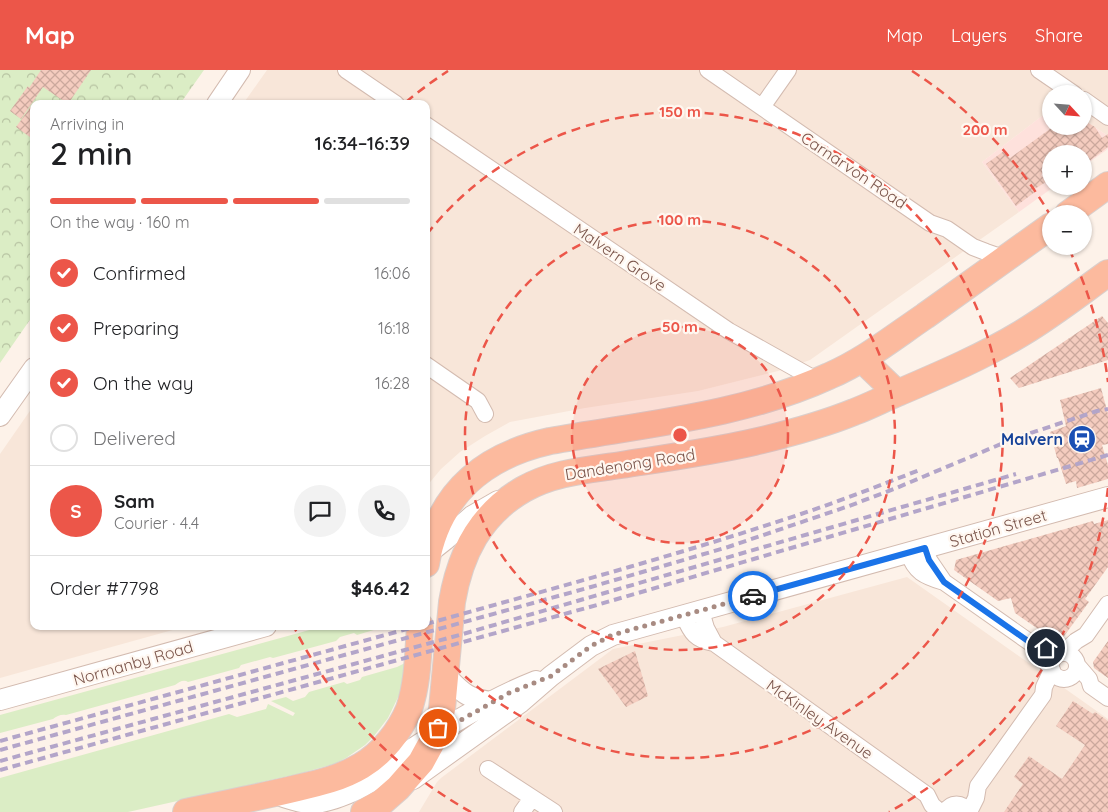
<!DOCTYPE html>
<html lang="en">
<head>
<meta charset="utf-8">
<style>
	:root { --surface:#fff; --page:#f2f2f2; --text:#202124; --muted:#757577; --line:#e0e0e0; --accent:#ec5649 }
	body { margin:0; font-family:Quicksand,sans-serif; background:var(--page); color:var(--text); height:100vh; display:flex; flex-direction:column; font-size:19px; white-space:nowrap }
	* { box-sizing:border-box; margin:0 }
	p { font-size:16px; color:var(--muted) }
	.icon { flex:none; width:28px; height:28px; fill:none; stroke:currentColor; stroke-width:2; stroke-linecap:round; stroke-linejoin:round }
	.map { position:relative; flex:1; overflow:hidden }
	.details { position:absolute; left:30px; top:30px; width:400px; height:530px; display:flex; flex-direction:column; background:var(--surface); border-radius:10px; box-shadow:0 1px 4px #0004 }
	.details>* { flex:none }
	.needle { width:32px; rotate:116deg }
	.tools { position:absolute; left:1042px; top:15px; display:grid; gap:10px }
	.tools a { display:grid; place-items:center; width:50px; height:50px; border-radius:50%; background:var(--surface); box-shadow:0 1px 4px #0004; font-size:25px }
	.pin { position:absolute; display:grid; place-items:center; width:42px; height:42px; color:#fff; margin:-21px; border:2px solid #fff; border-radius:50%; box-shadow:0 1px 5px #0007 }
	.courier { position:absolute; display:grid; place-items:center; width:50px; height:50px; margin:-25px; border:4px solid #1a73e8; border-radius:50%; background:#fff; color:#222; box-shadow:0 1px 6px #0007 }
	.summary em { font-style:normal; font-weight:600 }
	.summary div { display:flex; flex-direction:column-reverse }
	.summary { display:flex; align-items:center; justify-content:space-between; height:85px; padding:0 20px }
	h1 { font-size:32px; font-weight:600; line-height:38px }
	.bar { display:grid; grid-template-columns:repeat(4,1fr); gap:8px 5px; align-content:center; height:60px; padding:0 20px }
	.bar i { height:6px; border-radius:4px; background:var(--line) }
	.bar .on { background:var(--accent) }
	.bar p { grid-column:span 4 }
	.line { display:flex; align-items:center; gap:12px; padding:0 20px; border-top:1px solid var(--line) }
	.line div { flex:1 }
	.round { display:grid; place-items:center; flex:none; width:52px; height:52px; border-radius:26px; background:var(--page) }
	ol { padding:0 20px; list-style:none }
	li { display:flex; align-items:center; gap:15px; height:55px }
	li p { margin-inline-start:auto }
	li .icon { padding:5px; border-radius:50%; background:var(--accent); color:#fff; stroke-width:4 }
	li:last-child { color:var(--muted) }
	li i { width:28px; height:28px; border:2px solid var(--line); border-radius:50% }
	header { display:flex; align-items:center; gap:30px; box-sizing:border-box; height:70px; padding:0 25px; background:var(--accent); color:#fff }
	header strong { font-size:24px }
	nav { display:flex; gap:28px; margin-inline-start:auto; font-size:18px }
	.map>svg:first-child { display:block }
	.residential { fill:#f8e6d9 }
	.commercial { fill:#fee1dc }
	.grass { fill:#dbedc5 }
	.forest { fill:url(#forest-crowns) }
	.building { fill:url(#building-cross-hatch) }
	.lines { fill:none; stroke-linecap:round; stroke-linejoin:round }
	.minor-casing { stroke:#d3bbb0; stroke-width:18 }
	.tertiary-casing { stroke:#d3bbb0; stroke-width:22 }
	.trunk-casing { stroke:#dacfcc; stroke-width:28 }
	.minor { stroke:#fff; stroke-width:16 }
	.tertiary { stroke:#fff; stroke-width:20 }
	.trunk { stroke:#fcba9e; stroke-width:26 }
	.rail { stroke:#b3a5c9; stroke-width:4; stroke-dasharray:8 5; stroke-linecap:butt }
	.done { stroke:#a88b82; stroke-width:5; stroke-dasharray:0 9 }
	.route { stroke:#1a73e8; stroke-width:6 }
	.ring { fill:none; stroke:#ec5649; stroke-width:2.5; stroke-dasharray:9 6 }
	.labels { text-anchor:middle; dominant-baseline:central; stroke-width:4.5; stroke-linejoin:round; paint-order:stroke }
	.street-label { font-size:16px; fill:#7a544a; stroke:#fff7f0 }
	.transit-label { font-size:16px; font-weight:bold; fill:#164399; stroke:#fff7f0; text-anchor:end }
	.centre { fill:#ec5649; stroke:#fff7f0; stroke-width:2.5 }
	.ring-label { font-size:15px; text-anchor:middle; font-weight:bold; fill:#ec5649; stroke:#fff7f0; stroke-width:4.5; stroke-linejoin:round; paint-order:stroke }
</style>
</head>
<body>
<header>
<strong>Map</strong>
<nav><a>Map</a><a>Layers</a><a>Share</a></nav>
</header>
<div class="map">
<svg width="1108" height="742" viewBox="0 0 1108 742">
	<defs>
		<pattern id="forest-crowns" width="20" height="18" patternUnits="userSpaceOnUse" patternTransform="scale(1.25)"><rect width="20" height="18" fill="#dbedc5"/><path d="M2 6a3 3 0 1 1 6 0M12 15a3 3 0 1 1 6 0" fill="none" stroke="#b7c3a2"/></pattern>
		<pattern id="building-cross-hatch" width="8" height="8" patternUnits="userSpaceOnUse" patternTransform="scale(1.25)"><rect width="8" height="8" fill="#f4ccbf"/><path d="M0 0l8 8M0 8l8-8" fill="none" stroke="#cba89d"/></pattern>
	</defs>
	<rect width="100%" height="100%" fill="#fdf2e9"/>
	<path class="residential" d="M267,0H1108V66L1084,50V24H1051V39L982,92L1019,142L810,290L778,301L698,321L585,338L510,352L485,366L460,382L441,399L426,417V34H243Z
		M34,335V556H187L0,608V384Z
		M907,507L1108,649V742H419L437,712L441,708L613,579L723,557Z"/>
	<path class="commercial" d="M1051,39V56H1084V50L1108,66V79L1084,96V84H1051V116H1055L1019,142L982,92Z"/>
	<path class="grass" d="M324,556H387L357,565L354,563L340,567L336,571L273,588L270,587L241,595L239,598L188,612C184,609 179,612 175,615L66,645C61,644 57,646 53,649L0,663V645Z
		M407,592L401,621L388,648L374,666L365,675L346,688L334,694L298,704L128,742H0V708L229,644L237,647L266,639L268,634L293,646L295,643L271,631L286,627L293,631L305,627L309,622L344,612L347,614L360,610L362,607L397,597Z"/>
	<path class="forest" d="M0,0H204L180,34H34V244L0,293Z"/>
	<path class="building" d="M41,0H91L68,34L43,17L21,49L10,41L28,16L29,18Z
		M34,32V70L16,57Z
		M1085,51L1095,57L1102,68L1108,64V77L1084,95V84H1051V98L1041,105L1046,112L1033,120L1035,122L1016,136L986,94L1004,81L1010,88L1054,56H1084Z
		M1102,246L1108,253V290L1019,318L1010,308Z
		M1101,318L1108,344V374L1102,375L1108,395V409L1077,418L1076,411L1066,414L1058,388H1057L1050,362L1066,356L1060,330Z
		M1108,450V497L1085,529L1089,532L1059,573L1053,574L1039,564L1041,561L1015,543L1011,528L998,531L954,500L956,490L1093,451L1094,454Z
		M1108,571V608L1094,598L1093,592Z
		M635,581L648,626L626,637L598,599Z
		M1073,631L1093,644L1095,642L1108,651V742H1004L1023,714L1014,707L1029,686L1062,709L1085,675L1056,656Z"/>
	<g class="lines">
		<g class="minor-casing">
			<path id="minor" d="M346,0L396,34
				M708,0L930,153L947,159L973,177L986,182L1006,189
				M1039,0L1074,24
				M1084,30L1108,47
				M762,37L788,0
				M426,55L729,261L818,311
				M426,295L478,331L485,344
				M925,478L929,490L944,512
				M908,482C915,502 924,506 944,512L1035,576L1043,589L1051,597
				M701,541L706,558L714,573
				M684,546C691,563 696,570 714,573L927,725L932,735L940,742
				M1063,583L1076,571L1086,565L1108,534
				M1051 596a13 13 0 1 1 26 0a13 13 0 1 1-26 0Z
				M1077,595L1089,609L1091,616L1108,628
				M488,699L554,742
				M522,742L532,728
				M945,742C951,732 962,732 968,742
				M969,742L976,728L978,716L1043,625L1044,617L1052,600"/>
		</g>
		<g class="tertiary-casing">
			<path id="tertiary" d="M217,34L240,0
				M0,346L34,298
				M426,485L445,470L472,446L498,431
				M445,605C462,622 467,629 492,632
				M0,630L266,556
				M413,709L521,632L551,606L591,576L613,565L1108,427
				M275,724C287,728 302,734 316,733C336,730 359,720 376,708C389,699 401,687 415,677C453,652 493,628 536,611"/>
		</g>
		<g class="trunk-casing">
			<path id="trunk" d="M1068,144L1108,115
				M864,288L871,298L897,323
				M426,494C438,424 483,386 550,371C644,354 742,346 829,306C864,291 894,267 925,246C967,216 1009,186 1051,156
				M186,742C223,734 260,727 297,718C319,713 341,708 361,696C382,684 400,661 409,639C418,612 418,584 420,556
				M364,742L382,732L398,718L421,692L433,670L438,658L442,639L452,532C460,484 480,444 524,419C554,402 588,400 621,395C666,388 710,382 754,372C788,364 822,355 854,342C870,336 885,328 900,322C942,304 984,286 1022,263C1052,245 1080,223 1108,203"/>
		</g>
		<use href="#minor" class="minor"/>
		<use href="#tertiary" class="tertiary"/>
		<use href="#trunk" class="trunk"/>
		<path class="rail" d="M426,554C551,519 675,486 798,445C840,431 881,415 922,399
			M0,671L418,556
			M0,680L591,517L728,477L849,436L894,419L1013,369L1097,341L1108,339
			M0,691L463,564L1016,404
			M0,700L597,535L1108,385"/>
	</g>
	<g class="lines">
		<path class="done" d="M438,658L436,664L509,623L551,606L591,576L612,565L753,526"/>
		<path class="route" d="M753,526L925,478L929,490L944,512L1035,576L1046,578"/>
	</g>
	<circle cx="680" cy="365" r="108" fill="#ec5649" fill-opacity=".12"/>
	<g class="ring">
		<circle cx="680" cy="365" r="108"/>
		<circle cx="680" cy="365" r="215"/>
		<path d="M427 164A323 323 0 1 1 420 557"/>
		<path d="M1108 418A431 431 0 0 1 889 742M471 742A431 431 0 0 1 294 557M406 32A431 431 0 0 1 448 1M912 1A431 431 0 0 1 1049 143M1069 179A431 431 0 0 1 1108 312"/>
	</g>
	<defs>
		<g id="station-disc" transform="scale(1.4375)"><circle r="9.5" fill="#1a4fb4" stroke="#fff7f0"/><path d="M-3-6H3Q5-6 5-4V2Q5 4 3 4L4.5 6H3L1.5 4h-3L-3 6H-4.5L-3 4Q-5 4-5 2V-4Q-5-6-3-6ZM-3.5-4v3h7v-3ZM-3.5 1v1.5H-2V1ZM2 1v1.5H3.5V1Z" fill="#fff"/></g>
	</defs>
	<g fill-rule="evenodd">
		<use href="#station-disc" x="1082" y="369"/>
	</g>
	<g class="labels">
		<g class="street-label">
			<text transform="translate(854 100) rotate(34)">Carnarvon Road</text>
			<text transform="translate(620 187) rotate(34)">Malvern Grove</text>
			<text transform="translate(630 394) rotate(-9)">Dandenong Road</text>
			<text transform="translate(998 458) rotate(-16)">Station Street</text>
			<text transform="translate(133 593) rotate(-16)">Normanby Road</text>
			<text transform="translate(820 649) rotate(35)">McKinley Avenue</text>
		</g>
		<g class="transit-label">
			<text x="1063" y="369">Malvern</text>
		</g>
	</g>
	<circle cx="680" cy="365" r="8" class="centre"/>
	<g class="ring-label">
		<text x="680" y="47">150 m</text>
		<text x="985" y="65">200 m</text>
		<text x="680" y="155">100 m</text>
		<text x="680" y="262">50 m</text>
	</g>
</svg>
<div class="tools">
<a><svg class="needle" viewBox="-14 -14 28 28"><path d="M0-13l5 13h-10z" fill="#e53935"/><path d="M0 13l5-13h-10z" fill="#757577"/></svg></a>
<a>+</a>
<a>−</a>
</div>
<div class="pin" style="left:438px;top:658px;background:#ea580c"><svg class="icon" aria-label="bag" viewBox="0 0 24 24"><path d="M5 8h14l-1 12H6zM9 8a3 3 0 0 1 6 0"/></svg></div>
<div class="pin" style="left:1046px;top:578px;background:#1f2937"><svg class="icon" aria-label="home" viewBox="0 0 24 24"><path d="M3 11l9-7 9 7M6 9v11h12V9"/></svg></div>
<div class="courier" style="left:753px;top:526px"><svg class="icon" aria-label="car" viewBox="0 0 24 24"><path d="M5 17H2v-5l4-1 3-4h7l3 4 3 1v5h-3M9 17h6M6 11h13"/><circle cx="7" cy="17" r="2"/><circle cx="17" cy="17" r="2"/></svg></div>
<section class="details">
<div class="summary"><div><h1>2 min</h1><p>Arriving in</p></div><em>16:34–16:39</em></div>
<div class="bar"><i class="on"></i><i class="on"></i><i class="on"></i><i></i><p>On the way · 160 m</p></div>
<ol>
<li><svg class="icon" aria-label="check" viewBox="0 0 24 24"><path d="M5 12l5 5 9-10"/></svg>Confirmed<p>16:06</p></li>
<li><svg class="icon" aria-label="check" viewBox="0 0 24 24"><path d="M5 12l5 5 9-10"/></svg>Preparing<p>16:18</p></li>
<li><svg class="icon" aria-label="check" viewBox="0 0 24 24"><path d="M5 12l5 5 9-10"/></svg>On the way<p>16:28</p></li>
<li><i></i>Delivered</li>
</ol>
<div class="line" style="height:90px"><b class="round" style="background:var(--accent);color:#fff">S</b><div><b>Sam</b><p>Courier · 4.4</p></div><a class="round"><svg class="icon" aria-label="chat" viewBox="0 0 24 24"><path d="M4 5h16v11H9l-5 4z"/></svg></a><a class="round"><svg class="icon" aria-label="phone" viewBox="0 0 24 24"><path d="M5 4h4l2 5-3 2q2 4 5 5l2-3 5 2v4C11 20 4 13 5 4z"/></svg></a></div>
<div class="line" style="height:65px"><div>Order #7798</div><b>$46.42</b></div>
</section>
</div>
</body>
</html>
